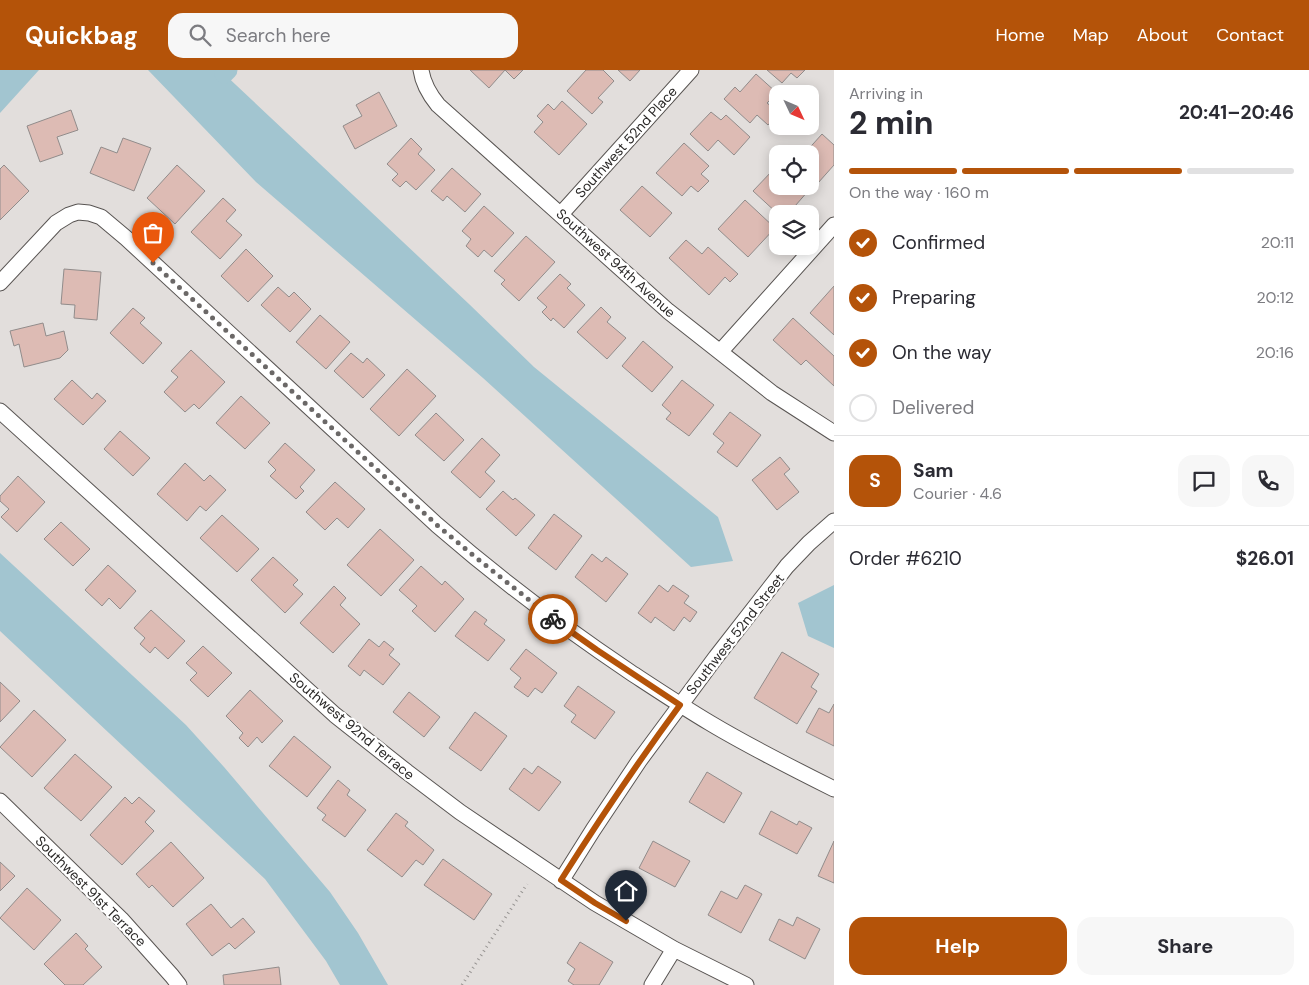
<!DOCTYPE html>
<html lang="en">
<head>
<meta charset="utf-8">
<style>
	:root { --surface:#fff; --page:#f7f7f7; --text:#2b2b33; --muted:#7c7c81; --line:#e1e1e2; --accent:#b45309 }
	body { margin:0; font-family:"DM Sans",sans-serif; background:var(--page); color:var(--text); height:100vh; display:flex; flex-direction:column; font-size:19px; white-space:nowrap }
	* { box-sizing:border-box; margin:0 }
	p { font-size:16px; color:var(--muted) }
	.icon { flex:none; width:28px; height:28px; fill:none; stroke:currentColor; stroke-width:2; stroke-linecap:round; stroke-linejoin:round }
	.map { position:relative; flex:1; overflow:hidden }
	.sheet { display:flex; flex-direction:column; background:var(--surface); width:475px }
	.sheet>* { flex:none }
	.needle { width:32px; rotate:134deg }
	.fabs { position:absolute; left:769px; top:15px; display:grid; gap:10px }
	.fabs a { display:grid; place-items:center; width:50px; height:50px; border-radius:10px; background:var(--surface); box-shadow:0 2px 12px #0003; font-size:25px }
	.pin { position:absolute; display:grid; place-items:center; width:42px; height:42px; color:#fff; margin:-51px -21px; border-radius:50% 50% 50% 0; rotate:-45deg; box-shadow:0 0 5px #0007 }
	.pin .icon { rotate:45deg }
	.courier { position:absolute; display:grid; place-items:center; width:50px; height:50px; margin:-25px; border:4px solid #b45309; border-radius:50%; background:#fff; color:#222; box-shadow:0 1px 6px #0007 }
	.headline em { font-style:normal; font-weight:700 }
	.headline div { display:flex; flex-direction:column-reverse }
	.headline { display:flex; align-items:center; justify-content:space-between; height:85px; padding:0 15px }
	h1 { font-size:32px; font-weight:700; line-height:38px }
	.bar { display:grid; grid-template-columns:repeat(4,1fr); gap:8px 5px; align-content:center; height:60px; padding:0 15px }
	.bar i { height:6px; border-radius:4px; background:var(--line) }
	.bar .selected { background:var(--accent) }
	.bar p { grid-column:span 4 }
	.line { display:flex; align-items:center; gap:12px; padding:0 15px; border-top:1px solid var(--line) }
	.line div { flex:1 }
	.round { display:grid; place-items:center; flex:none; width:52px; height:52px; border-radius:15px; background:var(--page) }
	ol { padding:0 15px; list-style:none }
	li { display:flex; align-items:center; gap:15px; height:55px }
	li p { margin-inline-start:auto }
	li .icon { padding:5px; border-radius:50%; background:var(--accent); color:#fff; stroke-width:4 }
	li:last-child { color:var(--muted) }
	li i { width:28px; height:28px; border:2px solid var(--line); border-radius:50% }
	.primary-button { display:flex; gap:10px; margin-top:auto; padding:10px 15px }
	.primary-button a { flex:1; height:58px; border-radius:15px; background:var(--accent); color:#fff; font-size:20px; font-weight:700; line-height:58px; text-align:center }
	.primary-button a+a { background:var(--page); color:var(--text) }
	header { display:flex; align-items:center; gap:30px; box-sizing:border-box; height:70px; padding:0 25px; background:var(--accent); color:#fff }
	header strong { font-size:24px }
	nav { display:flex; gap:28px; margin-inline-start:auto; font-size:18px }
	.search { width:350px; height:45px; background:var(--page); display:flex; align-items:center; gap:12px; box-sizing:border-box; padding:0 18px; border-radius:15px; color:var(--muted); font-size:19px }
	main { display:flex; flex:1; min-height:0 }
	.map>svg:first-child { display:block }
	.water { fill:#a2c5d0 }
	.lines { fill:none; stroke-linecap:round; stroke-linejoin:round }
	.canal { stroke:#a2c5d0; stroke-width:19 }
	.building { fill:#ddbbb4; stroke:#918c8b }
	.minor-casing { stroke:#595553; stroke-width:17 }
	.path { stroke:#979492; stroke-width:3; stroke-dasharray:1 4; stroke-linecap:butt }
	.minor { stroke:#fff; stroke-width:15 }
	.done { stroke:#6b6867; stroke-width:5; stroke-dasharray:0 9 }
	.route { stroke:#b45309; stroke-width:6 }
	.labels { text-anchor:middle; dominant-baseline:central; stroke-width:4.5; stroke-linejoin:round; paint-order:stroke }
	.street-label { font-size:14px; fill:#2b2928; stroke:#fff }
</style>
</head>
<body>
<header>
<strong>Quickbag</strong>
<div class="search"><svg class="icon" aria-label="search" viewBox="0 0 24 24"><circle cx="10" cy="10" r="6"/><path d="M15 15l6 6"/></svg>Search here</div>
<nav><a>Home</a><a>Map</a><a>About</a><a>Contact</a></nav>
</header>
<main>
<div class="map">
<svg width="834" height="915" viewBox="0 0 834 915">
	<rect width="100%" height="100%" fill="#e2dedc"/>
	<path class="water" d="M0,0H39L0,43Z
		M148,0H220L469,234L534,297L718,447L733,491L691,497L483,308L256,112Z
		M0,483L186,655L224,697L330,822L358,863L388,915H340L326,891L265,809L0,561Z
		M834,515V578L808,566L798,533Z"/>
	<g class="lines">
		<path class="canal" d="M224,4L228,0"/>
	</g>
	<path class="building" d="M470,0H523L514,9L505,0L489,18Z
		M586,0H603L614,11L598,28L603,32L592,44L567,21Z
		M618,0H640L630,11Z
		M767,0H805L797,8L791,3L782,13Z
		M756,4L777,23L767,33L778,42V44L768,55L757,45L750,53L724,29L735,17L740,22Z
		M379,22L397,56L355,79L343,56L362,46L356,35Z
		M562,31L587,54L559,85L534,62L543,52L537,46L548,34L554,40Z
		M71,40L78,60L57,67L63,84L40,92L27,56Z
		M711,42L721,50L726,45L750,67L734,85L718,70L708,81L690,64Z
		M822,64L834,75V95L818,113L810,106V84H804Z
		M123,68L151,78L134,121L90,103L101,77L117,83Z
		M411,68L422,79L418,84L435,100L416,120L406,111L400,117L392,110L398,104L387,94Z
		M684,73L709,96L701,104L709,111L698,122L691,116L682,126L656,103Z
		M4,95L29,121L0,150V99Z
		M177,95L205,121L175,154L147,128Z
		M452,98L481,124L465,142L447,126L443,131L431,121Z
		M773,100L778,105V116H805L809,120L788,144H778L753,121Z
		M642,116L672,143L650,167L620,140Z
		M223,128L236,140L226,151L242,165L220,189L191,162Z
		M745,130L775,158L748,187L718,159Z
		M484,136L514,163L492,187L484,180L478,187L466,176L471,169L462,161Z
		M526,166L555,192L519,231L501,214L505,210L494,201Z
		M686,170L702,184L708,177L738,204L730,212L725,207L709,225L669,188Z
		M246,179L273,206L248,232L221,206Z
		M64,199L101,202L97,250L74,248L75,235L61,234Z
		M560,204L571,214L567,218L585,235L564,258L553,248L551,251L542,242L547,237L537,228Z
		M834,216V265L810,243Z
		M278,217L289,227L294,222L311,239L290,262L261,235Z
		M601,237L611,247L607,252L626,268L607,289L577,262Z
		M133,238L145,248L140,253L162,273L143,294L110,263Z
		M320,245L350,272L326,299L296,272Z
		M793,248L834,286V316L806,290L801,295L773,270Z
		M43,253L46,266L64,261L68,280L60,288L24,297L19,274L14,276L10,261Z
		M643,271L673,297L652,322L622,296Z
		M191,280L225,312L199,339L194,334L185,342L164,322L178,307L171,301Z
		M351,283L363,293L367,288L385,305L363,328L334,301Z
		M407,299L436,326L399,366L370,339Z
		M72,310L92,329L97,323L106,331L83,355L54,329Z
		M682,310L714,335L689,366L666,349L671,343L662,335Z
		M241,326L270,353L245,379L216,353Z
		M730,342L761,365L737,397L717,382L724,373L713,364Z
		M436,343L464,370L444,391L415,365Z
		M120,361L150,388L133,406L104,379Z
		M482,368L500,385L485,402L495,411L480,428L451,402Z
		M285,373L315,400L300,417L304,421L296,429L270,406L276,400L268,392Z
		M780,387L790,399L784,404L799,422L777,440L752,410Z
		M185,393L204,411L210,405L226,420L206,441L200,436L187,451L157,424Z
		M18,406L45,432L17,462L1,447L9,439L0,431V426Z
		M335,412L365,439L348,458L337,448L325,460L306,442Z
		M503,421L513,430L515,428L535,445L516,466L486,439Z
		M554,444L582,466L556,500L528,478Z
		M222,445L259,479L237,502L200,468Z
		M61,452L90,479L73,496L44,469Z
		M380,459L414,490L381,526L347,495Z
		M592,484L602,492L606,487L628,504L606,532L575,507Z
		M273,487L298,510L293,515L303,524L285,543L251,510Z
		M108,495L136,521L120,539L109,528L102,536L85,520Z
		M421,496L442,515L445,511L464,529L435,562L412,541L417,536L399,520Z
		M659,515L668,522L673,515L689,526L684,533L697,542L690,552L684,547L674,561L655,547L651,553L638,543Z
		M334,516L346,528L340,535L360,554L333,583L300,553Z
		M151,540L185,571L168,589L155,577L150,583L140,574L145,568L134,558Z
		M475,541L487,550L484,554L505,570L488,591L455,566Z
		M369,569L379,577L384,571L394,579L389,585L400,594L383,615L364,600L360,606L348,596Z
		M203,576L232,603L208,627L190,610L197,603L186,593Z
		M526,579L557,603L542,623L535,618L528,627L514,617L521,608L510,599Z
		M782,582L819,604L811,617L817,621L797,654L754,628Z
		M0,612L20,631L0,652Z
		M578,616L615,642L595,669L571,652L576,645L564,636Z
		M250,620L283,651L262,673L257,667L248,677L239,668L243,663L226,646Z
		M409,622L440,647L424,667L393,642Z
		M834,634V676L806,662L819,638L829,643Z
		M34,640L66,670L32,707L0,677Z
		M475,642L507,666L481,701L449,678Z
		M294,666L331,697L307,727L269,696Z
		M75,684L112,717L81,751L44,718Z
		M538,696L561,712L539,741L509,719L524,698L532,704Z
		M707,702L742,723L724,753L689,732Z
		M338,710L350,720L347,725L366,740L345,767L322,750L326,745L317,738Z
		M125,727L132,734L139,727L155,741L145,752L154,761L122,795L90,765Z
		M771,741L797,755L799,751L812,758L797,784L759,764Z
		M396,743L408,752L405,756L434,780L423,795L416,790L402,807L367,780Z
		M653,771L690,791L675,817L639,798Z
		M834,771V813L818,806Z
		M171,772L204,808L173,837L152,815L149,818L136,804Z
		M443,789L492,824L474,850L424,815Z
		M0,792L15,806L0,821Z
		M745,815L762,824L741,863L708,845L721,821L737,829Z
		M27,818L61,850L34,880L0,848Z
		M211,834L231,858L243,848L255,862L235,879L229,873L212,886L186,854Z
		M797,847L820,859L805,889L769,870L779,849L793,856Z
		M76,863L88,876L85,879L102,897L83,915H65L44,894Z
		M580,872L613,892L599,915H574L568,911L575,899L567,893Z
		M279,897L281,915H224L223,905Z"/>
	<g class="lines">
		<g class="minor-casing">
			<path id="minor" d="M421,0C423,14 429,24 438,35L668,241L772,323L834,363
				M561,144L691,0
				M0,213L56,153L69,145L78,142L89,143L101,147L126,168L437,455C498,508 563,557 630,602C656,619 683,637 710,653C750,677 792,698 834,719
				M720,282L834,155
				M0,341L335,645L407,702L460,742L595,833L674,879L746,915
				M0,731L121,849L172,906L179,915
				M561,811L593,760L639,691L716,587L787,496L809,473L834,451
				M652,915L674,879"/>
		</g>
		<path class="path" d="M462,915L527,814"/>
		<use href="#minor" class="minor"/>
	</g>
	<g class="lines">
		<path class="done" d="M153,193L437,455L474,486L553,549"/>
		<path class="route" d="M553,549L597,580L680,635C638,692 599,750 561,810L595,833L626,851"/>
	</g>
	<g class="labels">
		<g class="street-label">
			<text transform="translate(626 72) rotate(-48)">Southwest 52nd Place</text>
			<text transform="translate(616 193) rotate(42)">Southwest 94th Avenue</text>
			<text transform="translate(735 564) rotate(-52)">Southwest 52nd Street</text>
			<text transform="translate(352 656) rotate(40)">Southwest 92nd Terrace</text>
			<text transform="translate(91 821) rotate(45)">Southwest 91st Terrace</text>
		</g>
	</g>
</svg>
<div class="fabs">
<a><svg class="needle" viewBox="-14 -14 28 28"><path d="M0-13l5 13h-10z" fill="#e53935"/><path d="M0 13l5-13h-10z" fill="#7c7c81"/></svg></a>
<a><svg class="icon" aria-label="locate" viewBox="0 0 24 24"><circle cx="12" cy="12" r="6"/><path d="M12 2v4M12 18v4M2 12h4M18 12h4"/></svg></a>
<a><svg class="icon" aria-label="layers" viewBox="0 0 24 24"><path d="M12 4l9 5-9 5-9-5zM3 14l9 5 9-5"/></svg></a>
</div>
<div class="pin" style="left:153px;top:193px;background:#ea580c"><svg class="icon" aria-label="bag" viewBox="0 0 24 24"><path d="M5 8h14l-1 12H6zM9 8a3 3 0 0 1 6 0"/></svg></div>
<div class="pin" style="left:626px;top:851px;background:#1f2937"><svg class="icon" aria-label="home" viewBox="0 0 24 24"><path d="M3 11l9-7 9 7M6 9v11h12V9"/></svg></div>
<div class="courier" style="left:553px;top:549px"><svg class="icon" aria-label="bike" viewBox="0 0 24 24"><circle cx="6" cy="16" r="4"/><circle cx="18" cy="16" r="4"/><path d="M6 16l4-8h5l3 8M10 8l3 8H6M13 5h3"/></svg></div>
</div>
<section class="sheet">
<div class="headline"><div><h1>2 min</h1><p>Arriving in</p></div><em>20:41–20:46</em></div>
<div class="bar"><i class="selected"></i><i class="selected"></i><i class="selected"></i><i></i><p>On the way · 160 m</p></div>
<ol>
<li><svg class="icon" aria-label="check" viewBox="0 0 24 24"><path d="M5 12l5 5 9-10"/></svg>Confirmed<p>20:11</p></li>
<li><svg class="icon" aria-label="check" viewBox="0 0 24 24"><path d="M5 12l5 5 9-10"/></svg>Preparing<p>20:12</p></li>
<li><svg class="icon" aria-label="check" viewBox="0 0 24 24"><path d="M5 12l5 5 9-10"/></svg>On the way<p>20:16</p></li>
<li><i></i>Delivered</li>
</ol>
<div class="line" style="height:90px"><b class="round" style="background:var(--accent);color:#fff">S</b><div><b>Sam</b><p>Courier · 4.6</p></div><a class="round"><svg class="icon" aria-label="chat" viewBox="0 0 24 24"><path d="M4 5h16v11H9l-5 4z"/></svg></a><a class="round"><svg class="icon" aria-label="phone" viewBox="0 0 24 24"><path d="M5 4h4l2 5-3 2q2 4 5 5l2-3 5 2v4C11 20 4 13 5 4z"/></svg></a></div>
<div class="line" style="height:65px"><div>Order #6210</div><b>$26.01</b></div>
<div class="primary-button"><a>Help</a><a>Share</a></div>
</section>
</main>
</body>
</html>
